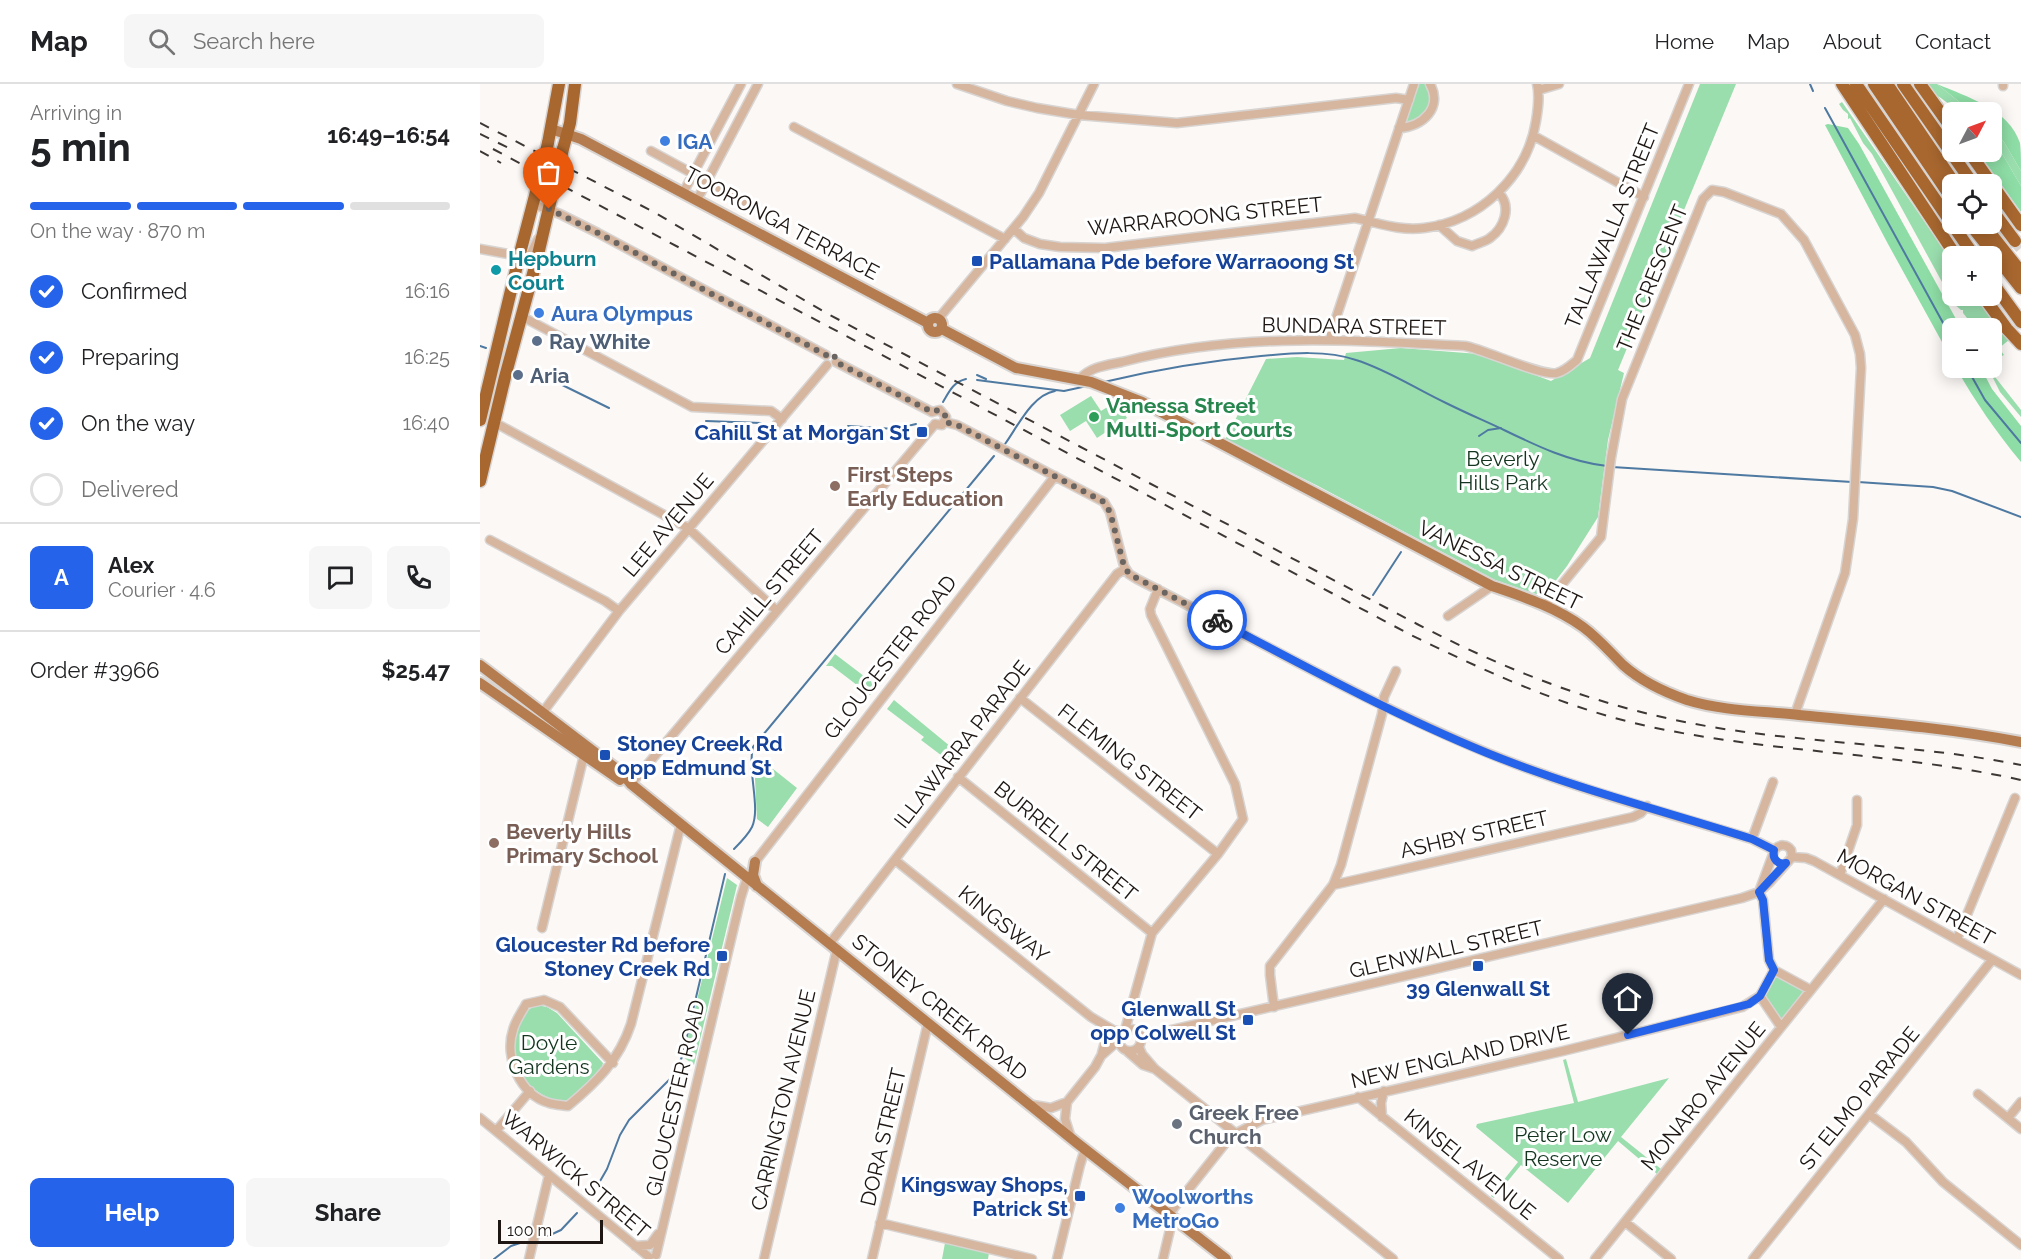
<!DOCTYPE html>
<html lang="en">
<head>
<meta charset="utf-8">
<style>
	:root { --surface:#fff; --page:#f6f6f6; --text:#202124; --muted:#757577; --line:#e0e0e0; --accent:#2563eb }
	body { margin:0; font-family:Raleway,sans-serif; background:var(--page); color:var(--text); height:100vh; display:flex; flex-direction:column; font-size:22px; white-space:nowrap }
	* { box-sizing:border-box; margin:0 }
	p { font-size:20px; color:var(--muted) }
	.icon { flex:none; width:33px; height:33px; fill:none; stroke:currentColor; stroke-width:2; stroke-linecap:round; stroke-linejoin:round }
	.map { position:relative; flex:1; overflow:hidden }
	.details { display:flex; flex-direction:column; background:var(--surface); width:480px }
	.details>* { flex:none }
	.needle { width:39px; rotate:49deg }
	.buttons { position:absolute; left:1462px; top:18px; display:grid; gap:12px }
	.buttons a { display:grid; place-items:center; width:60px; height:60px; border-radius:9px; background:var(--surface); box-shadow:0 3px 15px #0003; font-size:30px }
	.scale { position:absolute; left:18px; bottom:15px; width:105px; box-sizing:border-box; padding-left:6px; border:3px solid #1d1612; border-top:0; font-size:16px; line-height:21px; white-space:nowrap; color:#1d1612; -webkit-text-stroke:4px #fff; paint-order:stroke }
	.pin { position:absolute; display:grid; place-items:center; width:51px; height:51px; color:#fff; margin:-62px -26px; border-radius:50% 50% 50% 0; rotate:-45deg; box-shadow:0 0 6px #0007 }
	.pin .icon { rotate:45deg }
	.courier { position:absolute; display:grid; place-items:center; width:60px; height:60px; margin:-30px; border:4px solid #2563eb; border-radius:50%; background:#fff; color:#222; box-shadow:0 2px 8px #0007 }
	.summary em { font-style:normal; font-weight:700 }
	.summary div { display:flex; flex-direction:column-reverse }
	.summary { display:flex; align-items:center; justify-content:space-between; height:102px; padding:0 30px }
	h1 { font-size:39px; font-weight:700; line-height:45px }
	.bar { display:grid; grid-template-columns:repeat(4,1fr); gap:9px 6px; align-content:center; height:72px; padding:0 30px }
	.bar i { height:8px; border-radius:4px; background:var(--line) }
	.bar .selected { background:var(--accent) }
	.bar p { grid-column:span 4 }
	.line { display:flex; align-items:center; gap:15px; padding:0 30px; border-top:2px solid var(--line) }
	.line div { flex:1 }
	.round { display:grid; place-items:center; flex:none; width:63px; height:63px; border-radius:9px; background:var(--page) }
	ol { padding:0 30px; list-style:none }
	li { display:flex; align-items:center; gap:18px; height:66px }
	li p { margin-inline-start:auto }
	li .icon { padding:6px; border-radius:50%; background:var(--accent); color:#fff; stroke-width:4 }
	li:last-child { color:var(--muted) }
	li i { width:33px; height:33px; border:3px solid var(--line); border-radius:50% }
	.cta { display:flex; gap:12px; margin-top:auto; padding:12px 30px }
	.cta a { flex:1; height:69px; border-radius:9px; background:var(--accent); color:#fff; font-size:24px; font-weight:700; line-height:69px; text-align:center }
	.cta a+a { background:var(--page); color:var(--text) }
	header { display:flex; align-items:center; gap:36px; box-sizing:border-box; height:84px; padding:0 30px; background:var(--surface); border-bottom:2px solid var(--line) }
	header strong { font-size:28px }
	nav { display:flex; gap:33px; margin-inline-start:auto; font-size:21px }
	.search { width:420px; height:54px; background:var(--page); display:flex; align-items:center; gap:15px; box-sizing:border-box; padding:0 21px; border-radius:9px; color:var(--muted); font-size:22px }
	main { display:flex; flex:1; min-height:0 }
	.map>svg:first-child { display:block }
	.green { fill:#9adeae }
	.forest { fill:#8edda6 }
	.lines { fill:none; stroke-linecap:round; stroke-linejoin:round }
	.stream { stroke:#4e79a1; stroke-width:2 }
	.highway-tunnel { stroke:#dbd6d4; stroke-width:12; stroke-dasharray:12 6; stroke-linecap:butt }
	.minor-casing { stroke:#d8d4d2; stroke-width:11 }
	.major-casing { stroke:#d8d4d2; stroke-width:14 }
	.highway-casing { stroke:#d8d4d2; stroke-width:15 }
	.minor { stroke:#d6b69f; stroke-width:8 }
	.major { stroke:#b57c50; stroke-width:10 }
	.highway { stroke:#a8672f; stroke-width:12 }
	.rail { stroke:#3e3834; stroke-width:2; stroke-dasharray:10 10; stroke-linecap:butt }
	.highway-bridge-casing { stroke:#d8d4d2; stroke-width:15; stroke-linecap:butt }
	.highway-bridge { stroke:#a8672f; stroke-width:12 }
	.done { stroke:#6b6562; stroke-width:6; stroke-dasharray:0 10.8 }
	.route { stroke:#2563eb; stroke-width:8 }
	.shop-dot { fill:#3f7fe0; stroke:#fff; stroke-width:2 }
	.transit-dot { fill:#1a4fb4; stroke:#fff; stroke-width:2 }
	.culture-dot { fill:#0f9aa8; stroke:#fff; stroke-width:2 }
	.service-dot { fill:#5c6f8a; stroke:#fff; stroke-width:2 }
	.leisure-dot { fill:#2e9e5b; stroke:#fff; stroke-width:2 }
	.education-dot { fill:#8d6e63; stroke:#fff; stroke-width:2 }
	.worship-dot { fill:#6b7280; stroke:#fff; stroke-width:2 }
	.labels { text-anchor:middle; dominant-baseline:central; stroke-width:6; stroke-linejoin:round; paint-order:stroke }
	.shop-label { font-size:21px; font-weight:bold; fill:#366cbe; stroke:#fff; text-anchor:start }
	.street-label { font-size:21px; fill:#1d1612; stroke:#fff }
	.culture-label { font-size:21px; font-weight:bold; fill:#0d838f; stroke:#fff; text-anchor:start }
	.transit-label { font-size:21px; font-weight:bold; fill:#164399; stroke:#fff; text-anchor:end }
	.service-label { font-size:21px; font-weight:bold; fill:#4e5e75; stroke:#fff; text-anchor:start }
	.leisure-label { font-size:21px; font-weight:bold; fill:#27864d; stroke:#fff; text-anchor:start }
	.park-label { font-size:21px; fill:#13351f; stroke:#fff }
	.education-label { font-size:21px; font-weight:bold; fill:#785e54; stroke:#fff; text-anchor:start }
	.worship-label { font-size:21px; font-weight:bold; fill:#5b616d; stroke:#fff; text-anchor:start }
</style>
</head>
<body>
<header>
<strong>Map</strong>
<div class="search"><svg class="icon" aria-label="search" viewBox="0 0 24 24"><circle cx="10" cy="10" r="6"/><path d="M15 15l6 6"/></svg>Search here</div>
<nav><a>Home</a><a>Map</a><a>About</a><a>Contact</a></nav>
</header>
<main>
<section class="details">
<div class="summary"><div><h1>5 min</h1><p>Arriving in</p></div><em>16:49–16:54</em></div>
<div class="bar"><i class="selected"></i><i class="selected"></i><i class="selected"></i><i></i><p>On the way · 870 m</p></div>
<ol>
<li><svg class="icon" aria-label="check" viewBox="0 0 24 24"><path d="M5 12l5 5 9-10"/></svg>Confirmed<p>16:16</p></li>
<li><svg class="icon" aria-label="check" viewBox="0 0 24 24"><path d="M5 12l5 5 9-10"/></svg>Preparing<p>16:25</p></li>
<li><svg class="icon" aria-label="check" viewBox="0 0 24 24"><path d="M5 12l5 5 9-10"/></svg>On the way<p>16:40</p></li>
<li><i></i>Delivered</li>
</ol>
<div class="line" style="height:108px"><b class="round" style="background:var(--accent);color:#fff">A</b><div><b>Alex</b><p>Courier · 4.6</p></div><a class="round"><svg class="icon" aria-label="chat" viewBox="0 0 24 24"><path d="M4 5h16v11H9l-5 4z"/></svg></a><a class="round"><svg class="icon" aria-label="phone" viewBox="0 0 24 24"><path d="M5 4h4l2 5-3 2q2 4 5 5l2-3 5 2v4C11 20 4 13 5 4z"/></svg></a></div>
<div class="line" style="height:78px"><div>Order #3966</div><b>$25.47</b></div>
<div class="cta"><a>Help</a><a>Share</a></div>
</section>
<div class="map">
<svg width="1541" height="1175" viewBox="0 0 1541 1175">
	<rect width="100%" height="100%" fill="#fcf8f6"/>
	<path class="green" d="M938,0H946C958,17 946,37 925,38Z
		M1220,0H1256L1138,286L1144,289L1128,356L1118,433L1087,482L1067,508L1056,510L1015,496L838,402L745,356L786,275L817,273L864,276L866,269L921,264L999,270L1071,297L1110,274Z
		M1446,0H1457L1492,28H1480L1458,12L1473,34V37Z
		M1362,18L1473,179V212H1495L1529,256L1519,264L1524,271L1522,272L1512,261V244H1495L1483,229V226H1481L1474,220L1392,70L1383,59L1370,34L1368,35V30L1363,26L1359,20Z
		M1512,44L1524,58L1541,87V102L1517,61L1512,56Z
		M1508,284L1541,326V333L1520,308Z
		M611,312L621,327L637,317L647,334L617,354L606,337L590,347L580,331Z
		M355,570L397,602L390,611L352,582H346Z
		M414,616L482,672L474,681L441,656L444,653L407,625Z
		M278,673L317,704L288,743L277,735L274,675Z
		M247,794L257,801L214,981L203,973Z
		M1296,892L1324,906L1302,938L1283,914Z
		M57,921L67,923L77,929L123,979L121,987L89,1016C70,1020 48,1004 39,987C29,968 34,929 57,921Z
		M1086,975L1098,1018L1189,994L1141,1053L1181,1085L1177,1090L1138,1057L1088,1119L1041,1081L1014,1114L1011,1112L1038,1078L996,1043L997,1040L1094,1019L1083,976Z
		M465,1159L509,1169L508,1175H462Z"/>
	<path class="forest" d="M1457,0C1487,13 1529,25 1540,59C1541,67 1541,79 1541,87L1524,58L1512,44V28H1492Z
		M1348,40L1368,44L1379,60L1481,244H1473V278L1408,160L1345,41Z
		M1512,56L1517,61L1541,102V128L1498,68H1512Z
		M1476,284H1501L1512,305L1541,342V378C1516,348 1495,317 1476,284Z"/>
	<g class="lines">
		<path class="stream" d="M1330,0L1333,7
			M1345,24L1473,257
			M0,262L6,264
			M1487,284L1505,316L1541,359
			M62,291L129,324
			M497,291L506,295
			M497,296L584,307L607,302
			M624,298C678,285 726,277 781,272C812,269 847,266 876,276C908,286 936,305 966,319C986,329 1005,337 1024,346C1057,362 1090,378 1127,382
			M463,318C469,308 473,298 486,295
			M226,337L281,339
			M368,342L415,345L436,340
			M999,352L1008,346L1021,344
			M525,360C538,342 552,311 575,307
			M1132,383L1372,398
			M1378,398L1453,403L1472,407L1541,433
			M893,511L921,468
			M254,765C260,759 268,751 272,743C281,724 267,686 273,663L514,372
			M112,1111L127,1085L140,1051L149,1036L193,992L202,973L245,790
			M68,1152L81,1146L97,1129
			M14,1175L31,1162L40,1159"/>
		<path class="highway-tunnel" d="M1535,157L1541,164"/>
		<g class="minor-casing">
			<path id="minor" d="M477,0L527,17L557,24L599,31L697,39L916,14L929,16
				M1523,2V0
				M1059,6L1079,0
				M314,43L525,155
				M919,44C943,43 963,23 950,0
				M1054,52L1164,113
				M171,67L269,120
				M203,109L261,0
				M217,116L278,0
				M53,120L80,130L118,149L346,271
				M959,141L977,157L992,162C998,159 1005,158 1010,154C1024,144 1032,123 1019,109
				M534,145L544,154L560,160L580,163L625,164L875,134C899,139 919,147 944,144C1000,137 1047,93 1056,37C1058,25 1060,12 1057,0
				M0,165L45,173L51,169L58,155
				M41,232L212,323L291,327L302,335
				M459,234L543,133L559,109L614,0
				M851,255V249L934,0
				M356,278L452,328
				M600,295C609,283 628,281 642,278C757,248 868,256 985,262C1006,266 1062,293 1077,289C1085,287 1091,281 1097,276L1209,0
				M452,328L460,326L466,333L462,341L455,340
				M465,338L477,341L624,418L630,428L644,482L649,490L657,495C773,554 887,619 1008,669C1093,704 1184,728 1272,755L1294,766
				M13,340L21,342L208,444L297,527
				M10,456L125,517L139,527
				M1065,521L1121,453L1131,374L1142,315L1223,115L1232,106L1244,108L1301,130L1324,156L1375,251L1380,270L1381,284L1373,435L1365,489L1315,630
				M968,532L1012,502
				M540,614L738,770
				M63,628L139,527L347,281
				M478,693L672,849
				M151,700L455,340
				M1272,755L1293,698
				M1312,773L1326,774L1334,777L1541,891
				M1312,773L1311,766C1307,760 1300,760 1295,765L1279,808L1283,816L1289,876L1294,886L1331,906
				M415,776L611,933L633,946L642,948
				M275,778L575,392
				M1360,791L1377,741V716
				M853,801L1153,733L1161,729L1167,722
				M62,844L104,671
				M1477,855L1535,714
				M350,859L637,490L645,485
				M1280,912L1301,943
				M794,923L790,891V882L853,801L861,781L902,630L904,613L916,587
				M639 956a11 11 0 1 1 22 0a11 11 0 1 1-22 0Z
				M645,946L672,849L738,770L763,735L755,700L671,531L670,525L678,505
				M661,953L1262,814L1279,808L1289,799L1312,773
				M659,963L662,970L675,985L913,1175
				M648,968L663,981L675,985
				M622,969L625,958V948
				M133,979L80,923L64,916L46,920C42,928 35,937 33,946C24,973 40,1011 69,1019C75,1021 82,1021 88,1022C117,998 139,976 151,940L201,740
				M1498,1010L1541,1045
				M878,1013L1079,1175
				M553,1021L571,1024L587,1018
				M1389,1030L1426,1058L1463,1098L1541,1161
				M902,1033L901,1019L904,1007
				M0,1034L169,1173
				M1528,1034L1541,1018
				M16,1047L50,1007
				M591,1054L585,1035L587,1018L615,983L621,972L639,956
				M689,1130L751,1052L782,1036L1083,967L1262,923L1280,912L1294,886
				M1145,1138L1191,1175
				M400,1139L552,1175
				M155,1162L170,1161L178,1150
				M176,1171L261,813L267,794
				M49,1175L69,1091
				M284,1175L357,865
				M392,1175L448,939
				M577,1175L600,1081L605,1065
				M683,1175L693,1133
				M1115,1175L1404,815
				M1273,1175L1512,876"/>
		</g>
		<g class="major-casing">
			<path id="major" d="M71,45L101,55L448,239
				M448 241a7 7 0 1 1 14 0a7 7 0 1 1-14 0Z
				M462,245L536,284L611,298L662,318L1012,502C1044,513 1075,523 1103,543C1118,554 1130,568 1143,581C1161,597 1184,608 1207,616C1242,627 1282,627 1319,631C1393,638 1468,644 1541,658
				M0,581L142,689L151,700L597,1059L746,1175
				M0,599L140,696
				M275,778L273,791L277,802"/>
		</g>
		<g class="highway-casing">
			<path id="highway" d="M1362,0L1476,172
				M1376,0L1494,172
				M1394,0L1473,116
				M1407,0L1475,100
				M1423,0L1493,100
				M1440,0L1473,46
				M68,59L79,0
				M83,65L90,39L95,0
				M1489,68L1541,141
				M1512,126L1535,157
				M1490,140L1541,204
				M1503,140L1541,188
				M1512,198L1541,238
				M1503,212L1527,245L1541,260
				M0,336L39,173L57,104
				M0,397L25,293L57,175L72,111"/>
		</g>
		<use href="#minor" class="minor"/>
		<use href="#major" class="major"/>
		<use href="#highway" class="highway"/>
		<path class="rail" d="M0,39L172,127L348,230L937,540C1036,591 1128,626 1238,644C1338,660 1441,661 1541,681
			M0,50L33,66
			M13,65L931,551C1013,591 1096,629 1186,646C1303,669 1424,670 1541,696
			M0,67L21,79"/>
		<g class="highway-bridge-casing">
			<path id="highway-bridge" d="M57,104L68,59
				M72,111L83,65"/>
		</g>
		<use href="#highway-bridge" class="highway-bridge"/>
	</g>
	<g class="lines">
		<path class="done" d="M69,125L118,149L346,271L354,270L356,278L452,328L458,326L462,327L466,333L465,338L477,341L624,418L630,428L644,482L649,490L737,536"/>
		<path class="route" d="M737,536C826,583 914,631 1007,669C1093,704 1184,727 1272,755L1294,766C1292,775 1298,781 1306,779L1279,808L1283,816L1289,876L1294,886L1280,912L1269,920L1148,951"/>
	</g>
	<g class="shop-dot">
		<circle cx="185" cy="57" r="6"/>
		<circle cx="59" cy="229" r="6"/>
		<circle cx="640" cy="1124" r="6"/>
	</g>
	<g class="transit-dot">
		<rect x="491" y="171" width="12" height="12" rx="3"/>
		<rect x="436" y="342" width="12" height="12" rx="3"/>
		<rect x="119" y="665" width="12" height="12" rx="3"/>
		<rect x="236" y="866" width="12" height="12" rx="3"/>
		<rect x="992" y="876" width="12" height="12" rx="3"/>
		<rect x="762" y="930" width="12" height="12" rx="3"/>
		<rect x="594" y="1106" width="12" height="12" rx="3"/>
	</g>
	<circle class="culture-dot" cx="16" cy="186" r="6"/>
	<g class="service-dot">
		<circle cx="57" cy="257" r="6"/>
		<circle cx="38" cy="291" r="6"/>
	</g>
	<circle class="leisure-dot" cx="614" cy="333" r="6"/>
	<g class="education-dot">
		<circle cx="355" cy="402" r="6"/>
		<circle cx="14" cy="759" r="6"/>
	</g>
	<circle class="worship-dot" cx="697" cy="1040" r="6"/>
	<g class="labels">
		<g class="shop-label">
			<text x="197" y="57">IGA</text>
			<text x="71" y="229">Aura Olympus</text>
			<text x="652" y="1112">Woolworths<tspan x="652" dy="24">MetroGo</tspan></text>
		</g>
		<g class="street-label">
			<text transform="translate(725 132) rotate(-6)">WARRAROONG STREET</text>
			<text transform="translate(302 139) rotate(28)">TOORONGA TERRACE</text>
			<text transform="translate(1132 142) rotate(-68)">TALLAWALLA STREET</text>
			<text transform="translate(1172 194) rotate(-68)">THE CRESCENT</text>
			<text transform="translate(874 242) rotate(1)">BUNDARA STREET</text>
			<text transform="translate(188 441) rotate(-50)">LEE AVENUE</text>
			<text transform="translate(1020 481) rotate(26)">VANESSA STREET</text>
			<text transform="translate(289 508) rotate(-50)">CAHILL STREET</text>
			<text transform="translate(410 573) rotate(-52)">GLOUCESTER ROAD</text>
			<text transform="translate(482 660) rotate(-52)">ILLAWARRA PARADE</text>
			<text transform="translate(650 678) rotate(38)">FLEMING STREET</text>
			<text transform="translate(994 750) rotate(-13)">ASHBY STREET</text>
			<text transform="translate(586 757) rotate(39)">BURRELL STREET</text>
			<text transform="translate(1436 813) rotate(29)">MORGAN STREET</text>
			<text transform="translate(524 840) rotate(39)">KINGSWAY</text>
			<text transform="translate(966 865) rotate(-13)">GLENWALL STREET</text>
			<text transform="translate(460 923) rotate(39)">STONEY CREEK ROAD</text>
			<text transform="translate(980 972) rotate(-13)">NEW ENGLAND DRIVE</text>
			<text transform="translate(1223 1012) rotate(-51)">MONARO AVENUE</text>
			<text transform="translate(195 1014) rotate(-77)">GLOUCESTER ROAD</text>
			<text transform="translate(1379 1014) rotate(-51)">ST ELMO PARADE</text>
			<text transform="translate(303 1016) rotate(-77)">CARRINGTON AVENUE</text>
			<text transform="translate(403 1053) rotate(-77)">DORA STREET</text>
			<text transform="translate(990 1080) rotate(39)">KINSEL AVENUE</text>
			<text transform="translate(96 1090) rotate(40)">WARWICK STREET</text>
		</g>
		<g class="culture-label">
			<text x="28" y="174">Hepburn<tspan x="28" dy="24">Court</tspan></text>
		</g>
		<g class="transit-label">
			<text x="509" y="177" text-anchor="start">Pallamana Pde before Warraoong St</text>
			<text x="430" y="348">Cahill St at Morgan St</text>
			<text x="137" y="659" text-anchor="start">Stoney Creek Rd<tspan x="137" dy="24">opp Edmund St</tspan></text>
			<text x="230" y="860">Gloucester Rd before<tspan x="230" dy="24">Stoney Creek Rd</tspan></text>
			<text x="998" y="904" text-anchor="middle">39 Glenwall St</text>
			<text x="756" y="924">Glenwall St<tspan x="756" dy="24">opp Colwell St</tspan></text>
			<text x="588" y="1100">Kingsway Shops,<tspan x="588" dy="24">Patrick St</tspan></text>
		</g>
		<g class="service-label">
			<text x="69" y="257">Ray White</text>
			<text x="50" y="291">Aria</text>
		</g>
		<g class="leisure-label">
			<text x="626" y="321">Vanessa Street<tspan x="626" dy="24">Multi-Sport Courts</tspan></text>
		</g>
		<g class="park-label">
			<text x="1023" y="374">Beverly<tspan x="1023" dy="24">Hills Park</tspan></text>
			<text x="69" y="958">Doyle<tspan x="69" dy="24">Gardens</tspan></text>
			<text x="1083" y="1050">Peter Low<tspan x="1083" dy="24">Reserve</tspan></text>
		</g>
		<g class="education-label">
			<text x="367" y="390">First Steps<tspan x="367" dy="24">Early Education</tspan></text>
			<text x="26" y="747">Beverly Hills<tspan x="26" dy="24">Primary School</tspan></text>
		</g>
		<g class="worship-label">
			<text x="709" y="1028">Greek Free<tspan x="709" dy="24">Church</tspan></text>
		</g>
	</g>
</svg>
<div class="buttons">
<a><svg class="needle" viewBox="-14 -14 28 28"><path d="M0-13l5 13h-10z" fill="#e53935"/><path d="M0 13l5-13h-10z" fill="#757577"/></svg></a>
<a><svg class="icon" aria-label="locate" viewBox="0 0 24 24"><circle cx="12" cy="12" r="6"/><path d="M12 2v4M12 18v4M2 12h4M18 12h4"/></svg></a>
<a>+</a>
<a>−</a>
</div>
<div class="scale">100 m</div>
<div class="pin" style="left:69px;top:125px;background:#ea580c"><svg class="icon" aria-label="bag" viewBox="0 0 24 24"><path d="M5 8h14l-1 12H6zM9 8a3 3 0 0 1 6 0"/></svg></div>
<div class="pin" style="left:1148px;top:951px;background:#1f2937"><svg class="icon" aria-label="home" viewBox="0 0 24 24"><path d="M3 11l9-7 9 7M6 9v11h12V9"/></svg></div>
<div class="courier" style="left:737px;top:536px"><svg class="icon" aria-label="bike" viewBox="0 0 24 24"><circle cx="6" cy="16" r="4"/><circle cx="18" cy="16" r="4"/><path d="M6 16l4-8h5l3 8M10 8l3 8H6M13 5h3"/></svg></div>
</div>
</main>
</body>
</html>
